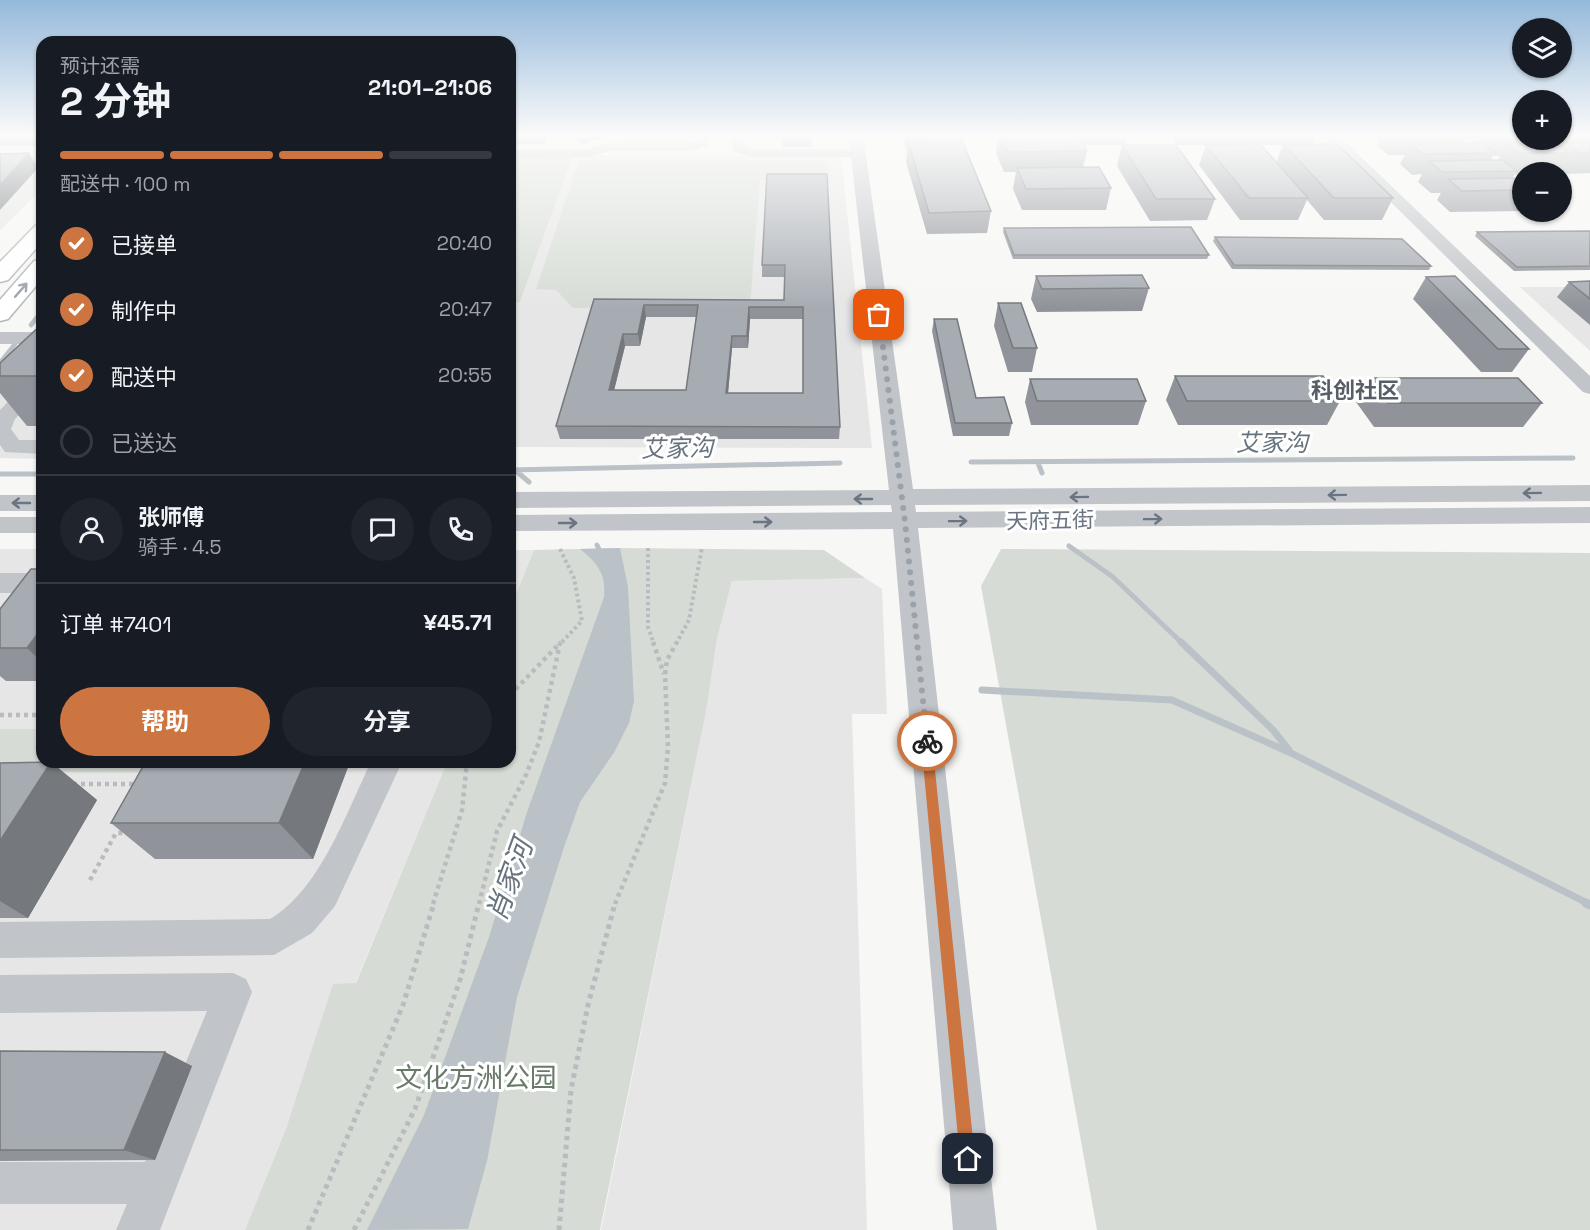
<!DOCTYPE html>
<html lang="zh">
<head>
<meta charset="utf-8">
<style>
	:root { --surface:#171b24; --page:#20242c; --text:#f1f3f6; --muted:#9ea1a6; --line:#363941; --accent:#cc7540 }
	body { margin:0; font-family:"Space Grotesk","Noto Sans SC",sans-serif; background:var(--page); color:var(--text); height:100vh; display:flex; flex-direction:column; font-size:22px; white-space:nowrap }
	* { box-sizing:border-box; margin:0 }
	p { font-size:20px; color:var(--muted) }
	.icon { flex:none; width:33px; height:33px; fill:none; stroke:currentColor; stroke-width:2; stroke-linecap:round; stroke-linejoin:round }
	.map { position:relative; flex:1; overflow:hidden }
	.drawer { position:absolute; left:36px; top:36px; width:480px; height:732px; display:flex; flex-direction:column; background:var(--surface); border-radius:18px; box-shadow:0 2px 4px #0004 }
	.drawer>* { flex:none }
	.controls { position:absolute; left:1512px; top:18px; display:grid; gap:12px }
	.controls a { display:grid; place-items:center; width:60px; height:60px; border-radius:50%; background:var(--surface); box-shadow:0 2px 4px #0004; font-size:30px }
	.pin { position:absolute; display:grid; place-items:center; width:51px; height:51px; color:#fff; margin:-26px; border-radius:12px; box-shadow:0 3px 9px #0006 }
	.courier { position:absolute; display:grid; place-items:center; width:60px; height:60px; margin:-30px; border:4px solid #cc7540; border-radius:50%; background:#fff; color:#222; box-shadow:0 2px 8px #0007 }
	.head em { font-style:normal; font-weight:700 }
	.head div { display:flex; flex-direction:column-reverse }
	.head { display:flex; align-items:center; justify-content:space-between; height:102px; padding:0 24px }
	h1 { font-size:39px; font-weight:700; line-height:45px }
	.bar { display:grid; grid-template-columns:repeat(4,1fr); gap:9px 6px; align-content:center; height:72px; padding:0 24px }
	.bar i { height:8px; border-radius:4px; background:var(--line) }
	.bar .selected { background:var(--accent) }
	.bar p { grid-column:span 4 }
	.line { display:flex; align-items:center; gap:15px; padding:0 24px; border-top:2px solid var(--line) }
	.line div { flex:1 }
	.round { display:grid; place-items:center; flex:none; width:63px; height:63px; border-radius:32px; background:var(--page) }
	ol { padding:0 24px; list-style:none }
	li { display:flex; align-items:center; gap:18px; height:66px }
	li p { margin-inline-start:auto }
	li .icon { padding:6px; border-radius:50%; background:var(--accent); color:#fff; stroke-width:4 }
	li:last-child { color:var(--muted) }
	li i { width:33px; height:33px; border:3px solid var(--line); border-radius:50% }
	.primary-button { display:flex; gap:12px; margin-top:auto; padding:12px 24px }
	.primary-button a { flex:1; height:69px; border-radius:36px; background:var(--accent); color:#fff; font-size:24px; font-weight:700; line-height:69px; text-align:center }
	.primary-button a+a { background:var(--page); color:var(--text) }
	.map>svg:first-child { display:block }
	.built { fill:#e5e6e5 }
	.green { fill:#d6dcd5 }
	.water { fill:#bac1c7 }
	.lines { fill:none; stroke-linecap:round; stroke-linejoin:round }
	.stream-far3 { stroke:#bac1c7; stroke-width:4.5 }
	.stream-far2 { stroke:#bac1c7; stroke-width:5 }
	.stream-far1 { stroke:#bac1c7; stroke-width:7 }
	.stream { stroke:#bac1c7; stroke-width:9 }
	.major-casing { stroke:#b3b6ba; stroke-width:3 }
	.path-far2 { stroke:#b9bbbe; stroke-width:4; stroke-dasharray:3 3; stroke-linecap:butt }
	.path-far1 { stroke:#b9bbbe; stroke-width:4.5; stroke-dasharray:4 4; stroke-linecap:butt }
	.path { stroke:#b9bbbe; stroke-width:5; stroke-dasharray:4.5 4.5; stroke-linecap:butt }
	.minor { fill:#c1c4c8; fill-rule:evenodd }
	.major { fill:#fff; fill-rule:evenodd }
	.wall { fill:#90949a; fill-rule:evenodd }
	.shaded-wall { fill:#75787d }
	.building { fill:#a7acb3; stroke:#75787d; stroke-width:1.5; fill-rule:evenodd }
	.oneway { stroke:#979ea8 }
	.oneway2 { stroke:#6a7482 }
	.route { fill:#cc7540 }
	.done { stroke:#9ba2aa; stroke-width:6; stroke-dasharray:0 10.8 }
	.labels { text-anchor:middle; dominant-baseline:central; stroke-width:6; stroke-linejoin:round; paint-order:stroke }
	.far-quarter-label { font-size:22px; font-weight:bold; fill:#575e68; stroke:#fff }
	.street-label { font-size:22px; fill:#6a7482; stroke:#fff }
	.water-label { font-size:24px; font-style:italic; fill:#67747e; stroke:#fff }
	.near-park-label { font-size:27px; fill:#697a68; stroke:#fff }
	.near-water-label { font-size:28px; font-style:italic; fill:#67747e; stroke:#fff }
</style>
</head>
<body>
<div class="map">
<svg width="1590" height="1230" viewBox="0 0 1590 1230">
	<rect width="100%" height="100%" fill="#f7f7f5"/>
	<path class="built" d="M573,155H841L872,448L516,447L510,457V302H520Z
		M0,156H42V189L0,230Z
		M1520,287H1590V351Z
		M42,329V459L0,458V380Z
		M0,549H42V762H447L355,984L287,1126L245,1230H0Z
		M510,550H534L510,608Z
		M865,578L882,589L887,714H852L867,1230H601L706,712L717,639L732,581Z"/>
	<path class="green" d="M627,135H687L685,144H624Z
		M510,155H573L520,302H510Z
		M579,161H827L828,180H760L750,306L573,308L556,290L536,289Z
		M620,548L824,550L865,578L732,581L717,639L706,712L600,1230H245L287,1126L333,984L356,983L447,762H510V608L534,550Z
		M1001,549L1590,553V1230H1097L981,586Z
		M0,729H42V762H205L199,773L0,772Z"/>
	<path class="water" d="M620,548L628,587L634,701L629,723L615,751L580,802L564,847L517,997L487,1161L468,1229L367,1230L424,1115L489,937L527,812L604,597C606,574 598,563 580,549Z"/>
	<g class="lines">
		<path class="stream-far3" d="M31,325L42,311
			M0,363L15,344"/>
		<path class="stream-far2" d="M971,462L1573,458
			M1038,463L1042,473
			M510,470L840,463
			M515,470L529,482
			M0,474H42
			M597,545L602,556
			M1069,546L1113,577L1183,644"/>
		<path class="stream-far1" d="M1181,642L1273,730L1289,750
			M982,690L1172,700L1291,753L1589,904"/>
		<path class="stream" d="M1586,903L1590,905"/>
		<g class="major-casing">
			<path id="major" d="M42,224V242L8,280L0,282V262L35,226Z
				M42,260V279L8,319L0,321V300L34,261Z"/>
		</g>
		<path class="path-far2" d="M648,548V627L654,644
			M560,549L574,578L582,621L560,644
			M676,644L689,620L702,547"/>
		<path class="path-far1" d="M653,642L664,674
			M510,695L561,642
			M0,715H42
			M73,784H137
			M90,880L116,833H128
			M433,904L462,810L467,762
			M479,904L497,831L526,775L539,742L560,643
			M615,904L665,783L668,747L665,674L667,660L677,642"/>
		<path class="path" d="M308,1230L403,1005L434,903
			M354,1230L415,1109L460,980L479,903
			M559,1230L571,1090L588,1005L615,903"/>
		<path class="minor" d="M696,135H710L707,146L690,151H610L587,157L510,158V150L587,149L610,143H689L695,141Z
			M731,135H745V146L752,149H850L849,135H863L913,489L1590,485V501L915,505L916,512L1590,507V523L918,528L997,1230H953L893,529L510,531V515L892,512L891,505L510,508V492L889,490L851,157H750L733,151Z
			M1323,135H1338L1590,376V394L1583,392Z
			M0,332H42V344H0Z
			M42,372V390L15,419L11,429L19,440H42V454L5,452L0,445V410L35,374Z
			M0,495H42V511H0Z
			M0,517H42V533H0Z
			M0,573H42V593H0Z
			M371,762H402L335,906L312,933L274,955L0,958V922L270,919C320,890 346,813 371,762Z
			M233,973L246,979L252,992L160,1230H116L127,1204H0V1162H145L207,1011L0,1013V975Z"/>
		<use href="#major" class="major"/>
	</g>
	<path class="wall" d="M0,135H42V146H0Z
		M510,135H603V137L584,144L573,140L572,137L547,138L544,144H515L514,138H510Z
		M754,135H812V147H783L782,138Z
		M903,135H964L963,143L991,211L987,233L927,234L906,162L907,152Z
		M996,135H1129L1126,145H1084L1087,151L1083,167L1111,188L1106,210H1022L1013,189L1016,172H1004L996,153L998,141Z
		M1170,135H1317L1313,145L1393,198L1382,220H1324L1307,200L1298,220H1240L1199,165L1206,145H1177ZM1260,145H1283L1276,163Z
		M1364,135H1522V140H1562V135H1590V173L1566,174L1559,169L1556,172H1522V174H1515L1512,178H1522V211L1450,212L1437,200L1441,193H1431L1418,182L1422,174L1412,175L1400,164L1405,155H1389L1377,146L1380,139H1369ZM1475,139L1473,143H1463L1465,140ZM1493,156H1500L1498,160H1491Z
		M1122,145L1215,199L1207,220L1150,221L1117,166Z
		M767,174L840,427L839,439H560L556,426L594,299L784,300L785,277H762V265ZM646,317H696L686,390H614L625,346H640ZM750,319H803V393H728L732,348H748Z
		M1004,228L1209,255L1207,259H1013L1003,232Z
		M1590,231V270L1514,271L1475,236L1477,232Z
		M1215,237L1431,266L1429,270L1232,269L1213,241Z
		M1036,276L1149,288L1142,311L1037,312L1031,299Z
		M1426,277L1529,349L1512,372H1481L1413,299Z
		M1590,281V325L1557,297L1569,282Z
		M998,303L1037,348L1032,372H1008L994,326Z
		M934,319L976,398L1012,423L1009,436H953L932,331Z
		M42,324V426H27L0,393V363Z
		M1175,376L1340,401L1327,425H1178L1166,400Z
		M1370,378L1542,403L1523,427H1374L1356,402Z
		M1030,379L1146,401L1138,425H1031L1025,402Z
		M42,569V681H6L0,676V609Z
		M51,762L97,800L28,918H0V763Z
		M235,762H350L313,859H155L111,823L234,763Z
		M0,1051L192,1066L155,1160L0,1161Z"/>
	<path class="shaded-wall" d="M543,135H546L547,138L544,144Z
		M582,135H603V137L584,144Z
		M29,153L38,168L0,210V185Z
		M644,305L646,317L640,346L638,334Z
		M749,307L750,319L748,348L747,336Z
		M623,334L625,346L611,403L609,390Z
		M732,336V348L727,405L726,393Z
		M42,628V662L27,648Z
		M51,762L97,800L28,918L0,901V841Z
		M305,762H350L313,859L279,823Z
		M165,1052L192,1066L155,1160L124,1150Z"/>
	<path class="building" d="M782,135H812V137H782Z
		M1001,135H1078L1087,151L1007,152Z
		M1495,135H1522V136H1496Z
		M1564,135H1590V136H1566Z
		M962,140L991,211L929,213L908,141Z
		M1481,143L1495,153L1423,154L1411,144Z
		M1555,143L1569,153H1520L1507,144Z
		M1565,143H1590V153H1579Z
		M1260,144L1308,198H1249L1206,145Z
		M1337,144L1393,198H1334L1284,145Z
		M1122,145H1176L1215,199H1156Z
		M29,153L0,185V154Z
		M1502,160L1517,171L1442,172L1429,161Z
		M1099,167L1111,188L1026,189L1017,168Z
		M767,174H827L840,427L556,426L594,299L784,300L785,265H762ZM644,305H698L686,390H609L623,334H638ZM749,307H803V393H726L732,336H747Z
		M1522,178V190L1462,191L1448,179Z
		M1191,227L1209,255H1014L1004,228Z
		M1590,231V266L1517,267L1477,232Z
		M1215,237L1402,239L1431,266L1234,265Z
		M1142,275L1149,288L1042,289L1036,276Z
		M1455,276L1529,349H1498L1426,277Z
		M1590,281V299L1569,282Z
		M998,303H1021L1037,348H1013Z
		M934,319H957L976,398L1004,397L1012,423H955Z
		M42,324V376H0V363Z
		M1175,376H1323L1340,401H1187Z
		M1370,378H1518L1542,403H1388Z
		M1030,379H1137L1146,401H1037Z
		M31,569H42V628L27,648H0V609Z
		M51,762L0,841V763Z
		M235,762H305L279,823H111L145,763H234Z
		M0,1051L165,1052L124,1150H0Z"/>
	<defs><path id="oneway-shaft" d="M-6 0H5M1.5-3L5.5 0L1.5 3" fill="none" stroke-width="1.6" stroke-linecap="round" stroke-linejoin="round" transform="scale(1.5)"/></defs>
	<use class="oneway" href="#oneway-shaft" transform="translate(21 290) rotate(-49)"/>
	<g class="oneway2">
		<use href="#oneway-shaft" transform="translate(1532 493) rotate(179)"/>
		<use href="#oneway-shaft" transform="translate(1337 495) rotate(179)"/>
		<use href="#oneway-shaft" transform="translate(1079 497) rotate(179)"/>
		<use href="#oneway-shaft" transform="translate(863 499) rotate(180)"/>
		<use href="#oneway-shaft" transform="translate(21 503) rotate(180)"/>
		<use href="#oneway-shaft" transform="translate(1153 519) rotate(-1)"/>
		<use href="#oneway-shaft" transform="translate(958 521) rotate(-1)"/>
		<use href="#oneway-shaft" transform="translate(763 522)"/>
		<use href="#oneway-shaft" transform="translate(568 523)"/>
	</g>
	<linearGradient id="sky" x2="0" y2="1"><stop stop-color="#95b9db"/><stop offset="0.44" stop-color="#fbfbfa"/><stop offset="1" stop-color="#fbfbfa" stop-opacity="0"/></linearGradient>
	<rect width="1590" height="308" fill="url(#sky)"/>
	<path class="route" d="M927,736L932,741L975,1159L973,1165L968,1167L962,1165L960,1159L921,741Z"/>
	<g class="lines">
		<path class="done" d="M879,315L905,522L927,741"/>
	</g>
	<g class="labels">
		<g class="far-quarter-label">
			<text x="1355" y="390">科创社区</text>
		</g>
		<g class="street-label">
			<text transform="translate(1050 520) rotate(-1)">天府五街</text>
		</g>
		<g class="water-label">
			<text x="1272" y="442">艾家沟</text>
			<text transform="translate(677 448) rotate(-1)">艾家沟</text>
		</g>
		<g class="near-park-label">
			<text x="476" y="1077">文化方洲公园</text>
		</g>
		<g class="near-water-label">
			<text transform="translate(509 880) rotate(-70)">肖家河</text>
		</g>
	</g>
</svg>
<div class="controls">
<a><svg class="icon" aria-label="layers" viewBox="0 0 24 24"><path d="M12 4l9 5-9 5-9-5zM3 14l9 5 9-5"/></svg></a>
<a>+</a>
<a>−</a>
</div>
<div class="pin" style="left:879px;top:315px;background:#ea580c"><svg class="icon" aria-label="bag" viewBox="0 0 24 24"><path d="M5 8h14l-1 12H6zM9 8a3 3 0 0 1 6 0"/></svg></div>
<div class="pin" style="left:968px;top:1159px;background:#1f2937"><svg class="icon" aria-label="home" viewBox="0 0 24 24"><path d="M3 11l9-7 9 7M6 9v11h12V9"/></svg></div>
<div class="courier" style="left:927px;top:741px"><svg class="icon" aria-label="bike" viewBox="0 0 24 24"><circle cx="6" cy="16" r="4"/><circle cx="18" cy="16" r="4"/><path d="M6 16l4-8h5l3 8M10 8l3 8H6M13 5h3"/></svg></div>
<section class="drawer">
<div class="head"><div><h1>2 分钟</h1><p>预计还需</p></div><em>21:01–21:06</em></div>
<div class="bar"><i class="selected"></i><i class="selected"></i><i class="selected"></i><i></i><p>配送中 · 100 m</p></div>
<ol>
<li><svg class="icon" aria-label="check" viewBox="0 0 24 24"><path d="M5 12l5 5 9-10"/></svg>已接单<p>20:40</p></li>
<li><svg class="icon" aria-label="check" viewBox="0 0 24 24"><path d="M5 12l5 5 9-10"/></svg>制作中<p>20:47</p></li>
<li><svg class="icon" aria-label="check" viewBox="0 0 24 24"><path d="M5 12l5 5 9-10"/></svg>配送中<p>20:55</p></li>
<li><i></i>已送达</li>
</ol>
<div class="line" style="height:108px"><a class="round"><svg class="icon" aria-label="person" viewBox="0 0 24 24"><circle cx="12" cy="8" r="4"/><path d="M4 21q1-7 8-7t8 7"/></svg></a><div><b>张师傅</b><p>骑手 · 4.5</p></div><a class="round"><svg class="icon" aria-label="chat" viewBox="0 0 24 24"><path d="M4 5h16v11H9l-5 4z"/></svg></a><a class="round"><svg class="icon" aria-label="phone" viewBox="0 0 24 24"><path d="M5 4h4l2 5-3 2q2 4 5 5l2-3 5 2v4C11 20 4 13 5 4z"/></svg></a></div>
<div class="line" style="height:78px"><div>订单 #7401</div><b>¥45.71</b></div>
<div class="primary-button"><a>帮助</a><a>分享</a></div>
</section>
</div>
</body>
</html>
